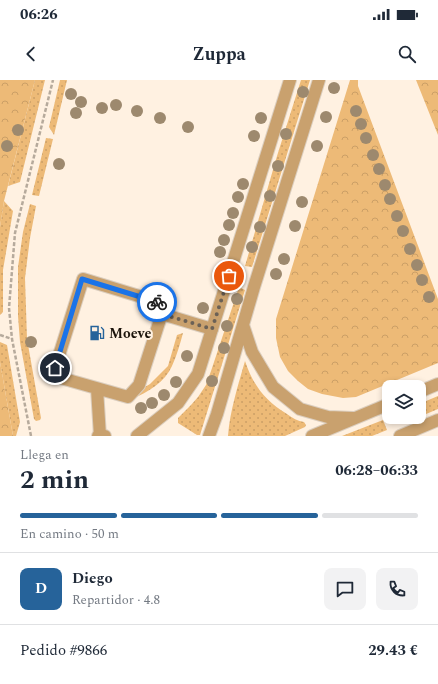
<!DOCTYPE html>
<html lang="es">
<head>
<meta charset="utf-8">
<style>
	:root { --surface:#fff; --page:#f2f2f3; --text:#1f2937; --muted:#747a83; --line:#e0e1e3; --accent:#26639a }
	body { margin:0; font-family:Spectral,serif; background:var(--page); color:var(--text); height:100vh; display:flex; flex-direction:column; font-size:15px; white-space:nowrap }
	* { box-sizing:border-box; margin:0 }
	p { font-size:13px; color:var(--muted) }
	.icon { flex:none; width:22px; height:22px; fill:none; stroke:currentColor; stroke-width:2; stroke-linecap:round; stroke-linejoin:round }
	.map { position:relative; height:356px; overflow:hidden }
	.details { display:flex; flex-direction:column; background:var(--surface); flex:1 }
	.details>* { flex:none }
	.buttons { position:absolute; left:382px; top:300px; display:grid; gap:8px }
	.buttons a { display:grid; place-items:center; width:44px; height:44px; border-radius:8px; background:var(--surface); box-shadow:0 2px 6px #0003; font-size:20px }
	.pin { position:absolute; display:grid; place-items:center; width:34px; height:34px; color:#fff; margin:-17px; border:2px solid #fff; border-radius:50%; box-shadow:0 1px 4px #0007 }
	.courier { position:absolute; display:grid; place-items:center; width:40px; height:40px; margin:-20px; border:3px solid #1a73e8; border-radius:50%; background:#fff; color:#222; box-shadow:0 1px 5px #0007 }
	.overview em { font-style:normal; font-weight:700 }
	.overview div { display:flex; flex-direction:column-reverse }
	.overview { display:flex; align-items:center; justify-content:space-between; height:68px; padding:0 20px }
	h1 { font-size:26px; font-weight:700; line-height:30px }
	.bar { display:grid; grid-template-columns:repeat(4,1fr); gap:6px 4px; align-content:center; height:48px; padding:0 20px }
	.bar i { height:5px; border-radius:3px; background:var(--line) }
	.bar .active { background:var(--accent) }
	.bar p { grid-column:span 4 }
	.line { display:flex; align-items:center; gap:10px; padding:0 20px; border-top:1px solid var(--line) }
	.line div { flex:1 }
	.round { display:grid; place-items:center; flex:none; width:42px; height:42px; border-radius:8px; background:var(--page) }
	.status { display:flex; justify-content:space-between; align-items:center; height:28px; padding:0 20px; background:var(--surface); direction:ltr }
	.status svg { height:11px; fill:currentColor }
	header { display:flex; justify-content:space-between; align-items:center; height:52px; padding:0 20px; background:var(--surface); font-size:18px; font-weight:700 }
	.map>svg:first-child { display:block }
	.park { fill:url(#park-crowns) }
	.garden { fill:url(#garden-dots) }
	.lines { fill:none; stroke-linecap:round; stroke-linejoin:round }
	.service-casing { stroke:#dbcebf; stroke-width:14 }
	.minor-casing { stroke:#dbcebf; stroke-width:14 }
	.path { stroke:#b6aa9c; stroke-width:2.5; stroke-dasharray:4 2; stroke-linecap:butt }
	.service { stroke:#c9a16e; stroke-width:12 }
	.minor { stroke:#c9a16e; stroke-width:12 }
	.tree { fill:#9d896e }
	.done { stroke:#6b6156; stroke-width:4; stroke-dasharray:0 7.2 }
	.route { stroke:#1a73e8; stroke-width:5 }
	.labels { text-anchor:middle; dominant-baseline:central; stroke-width:4; stroke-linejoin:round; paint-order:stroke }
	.poi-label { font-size:14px; font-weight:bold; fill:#1c140b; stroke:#fff1e1; text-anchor:start }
</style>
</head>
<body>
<div class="status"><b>06:26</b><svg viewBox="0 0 49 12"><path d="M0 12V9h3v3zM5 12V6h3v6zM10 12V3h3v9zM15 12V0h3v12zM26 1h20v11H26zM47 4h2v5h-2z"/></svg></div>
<header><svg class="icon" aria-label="back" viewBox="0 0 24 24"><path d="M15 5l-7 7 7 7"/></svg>Zuppa<svg class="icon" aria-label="search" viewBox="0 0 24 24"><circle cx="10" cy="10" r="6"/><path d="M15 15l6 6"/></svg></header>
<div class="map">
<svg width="438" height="356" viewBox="0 0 438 356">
	<defs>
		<pattern id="park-crowns" width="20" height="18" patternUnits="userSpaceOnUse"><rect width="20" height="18" fill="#edba77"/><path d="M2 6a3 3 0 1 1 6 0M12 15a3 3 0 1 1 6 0" fill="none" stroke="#cb9f66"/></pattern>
		<pattern id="garden-dots" width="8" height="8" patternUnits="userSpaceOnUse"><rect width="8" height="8" fill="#edba77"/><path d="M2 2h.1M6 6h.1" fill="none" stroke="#cb9f66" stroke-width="1.8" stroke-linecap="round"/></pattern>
	</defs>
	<rect width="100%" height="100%" fill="#fff1e1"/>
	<path class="park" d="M0,0H35L4,121L0,147Z
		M350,0H358V6L438,219V283L356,317L343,318L322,314L308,309L298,301L288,291L280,277L276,258V239Z
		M416,0H438V55Z
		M0,282L13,356H0Z"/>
	<path class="garden" d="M35,0H45L20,102L8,106Z
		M60,0H67L54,55L49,47Z
		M301,0H310L252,187L245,186L277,76Z
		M46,58L53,59L39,116L32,115Z
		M4,121L13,131L3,190V232L0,235V147Z
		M30,124L36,126L30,158L25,198L27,259L41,338L40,340L36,341L34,339L20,262L18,236V187L23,152Z
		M239,207L245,210L200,355H197L178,343V338L191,325L198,317L206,305L211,291Z
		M183,253C180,264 177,275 172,286C165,302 148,312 132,319L133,314L150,304L168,286L177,255Z
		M0,262L7,265L20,342L16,356H13L0,282Z
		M245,281C253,305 265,321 287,334C292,338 298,341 304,342L306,345L305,347L285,356H228C230,330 238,306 245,281Z
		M438,316V329L419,337V324Z
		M383,340L387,350L372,356H342Z"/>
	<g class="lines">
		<g class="service-casing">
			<path id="service" d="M83,199L165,224L139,305L128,317L61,298L55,288Z
				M162,234L212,249
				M97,309L100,356"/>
		</g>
		<g class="minor-casing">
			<path id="minor" d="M243,245L252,272L273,307L300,329L328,337L353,338
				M419,312L438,304
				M98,356H105
				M137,356L178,323L198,294L290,0
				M209,356L217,334L254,207L319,0
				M312,356L389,324
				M400,356L438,340"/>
		</g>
		<path class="path" d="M0,255L12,259
			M31,356L12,259L9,228L15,153L53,0"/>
		<use href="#service" class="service"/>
		<use href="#minor" class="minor"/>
	</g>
	<g class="tree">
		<circle cx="334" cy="8" r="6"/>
		<circle cx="303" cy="12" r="6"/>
		<circle cx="71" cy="14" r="6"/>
		<circle cx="81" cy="22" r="6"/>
		<circle cx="116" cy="25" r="6"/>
		<circle cx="102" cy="28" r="6"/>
		<circle cx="137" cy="31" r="6"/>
		<circle cx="356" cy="31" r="6"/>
		<circle cx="76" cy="33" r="6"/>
		<circle cx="326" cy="37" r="6"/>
		<circle cx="160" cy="38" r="6"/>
		<circle cx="261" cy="38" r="6"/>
		<circle cx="361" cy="44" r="6"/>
		<circle cx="188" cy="47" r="6"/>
		<circle cx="18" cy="50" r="6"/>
		<circle cx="286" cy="54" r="6"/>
		<circle cx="254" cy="56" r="6"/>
		<circle cx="366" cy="58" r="6"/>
		<circle cx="7" cy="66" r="6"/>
		<circle cx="317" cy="66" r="6"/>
		<circle cx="373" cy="75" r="6"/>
		<circle cx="59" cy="84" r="6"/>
		<circle cx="278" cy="86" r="6"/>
		<circle cx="379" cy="89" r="6"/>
		<circle cx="243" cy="104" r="6"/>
		<circle cx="385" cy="105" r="6"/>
		<circle cx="270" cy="116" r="6"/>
		<circle cx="238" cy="117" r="6"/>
		<circle cx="390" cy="119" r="6"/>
		<circle cx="302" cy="122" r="6"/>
		<circle cx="233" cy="133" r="6"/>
		<circle cx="397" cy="136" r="6"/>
		<circle cx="229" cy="145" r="6"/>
		<circle cx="295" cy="146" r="6"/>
		<circle cx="260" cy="147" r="6"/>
		<circle cx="403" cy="151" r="6"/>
		<circle cx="224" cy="160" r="6"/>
		<circle cx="252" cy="167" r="6"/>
		<circle cx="410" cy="169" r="6"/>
		<circle cx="220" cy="172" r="6"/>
		<circle cx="284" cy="179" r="6"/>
		<circle cx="417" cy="185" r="6"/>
		<circle cx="276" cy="194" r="6"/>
		<circle cx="422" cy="200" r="6"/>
		<circle cx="429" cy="217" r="6"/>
		<circle cx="237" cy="219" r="6"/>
		<circle cx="203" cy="228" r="6"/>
		<circle cx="227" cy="246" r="6"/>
		<circle cx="31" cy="262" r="6"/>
		<circle cx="224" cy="268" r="6"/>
		<circle cx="187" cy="276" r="6"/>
		<circle cx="212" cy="301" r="6"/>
		<circle cx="176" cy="302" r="6"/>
		<circle cx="164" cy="315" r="6"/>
		<circle cx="152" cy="323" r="6"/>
		<circle cx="141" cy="328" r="6"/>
	</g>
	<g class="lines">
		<path class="done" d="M157,222L165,224L162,234L212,249L229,196"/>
		<path class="route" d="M55,288L82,199L157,222"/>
	</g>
	<defs>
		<g id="fuel-bare" transform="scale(1.2)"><path d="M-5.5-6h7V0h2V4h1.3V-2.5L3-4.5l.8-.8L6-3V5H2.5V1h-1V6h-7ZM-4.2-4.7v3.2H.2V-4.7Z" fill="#26639a" stroke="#fff1e1" stroke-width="2.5" paint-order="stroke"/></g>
	</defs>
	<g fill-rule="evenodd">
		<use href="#fuel-bare" x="97" y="253"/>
	</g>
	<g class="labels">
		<g class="poi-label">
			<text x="109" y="253">Moeve</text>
		</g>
	</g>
</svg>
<div class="buttons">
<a><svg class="icon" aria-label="layers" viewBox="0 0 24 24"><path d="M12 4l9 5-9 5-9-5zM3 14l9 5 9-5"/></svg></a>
</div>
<div class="pin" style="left:229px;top:196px;background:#ea580c"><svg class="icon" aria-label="bag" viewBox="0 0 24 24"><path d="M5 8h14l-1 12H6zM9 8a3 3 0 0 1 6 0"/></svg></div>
<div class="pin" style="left:55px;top:288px;background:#1f2937"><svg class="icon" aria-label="home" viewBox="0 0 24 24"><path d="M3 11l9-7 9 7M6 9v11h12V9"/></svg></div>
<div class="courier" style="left:157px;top:222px"><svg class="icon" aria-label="bike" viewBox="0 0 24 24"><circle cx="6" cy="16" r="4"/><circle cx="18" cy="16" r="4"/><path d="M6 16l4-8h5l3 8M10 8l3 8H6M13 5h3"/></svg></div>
</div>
<section class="details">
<div class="overview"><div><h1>2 min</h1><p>Llega en</p></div><em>06:28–06:33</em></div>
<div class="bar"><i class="active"></i><i class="active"></i><i class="active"></i><i></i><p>En camino · 50 m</p></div>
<div class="line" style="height:72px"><b class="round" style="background:var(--accent);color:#fff">D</b><div><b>Diego</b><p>Repartidor · 4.8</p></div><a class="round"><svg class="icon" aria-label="chat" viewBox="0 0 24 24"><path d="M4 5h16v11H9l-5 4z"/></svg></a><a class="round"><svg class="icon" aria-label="phone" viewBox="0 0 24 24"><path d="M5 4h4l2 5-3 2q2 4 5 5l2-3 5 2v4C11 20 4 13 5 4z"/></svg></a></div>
<div class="line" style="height:52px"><div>Pedido #9866</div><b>29.43 €</b></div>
</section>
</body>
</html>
